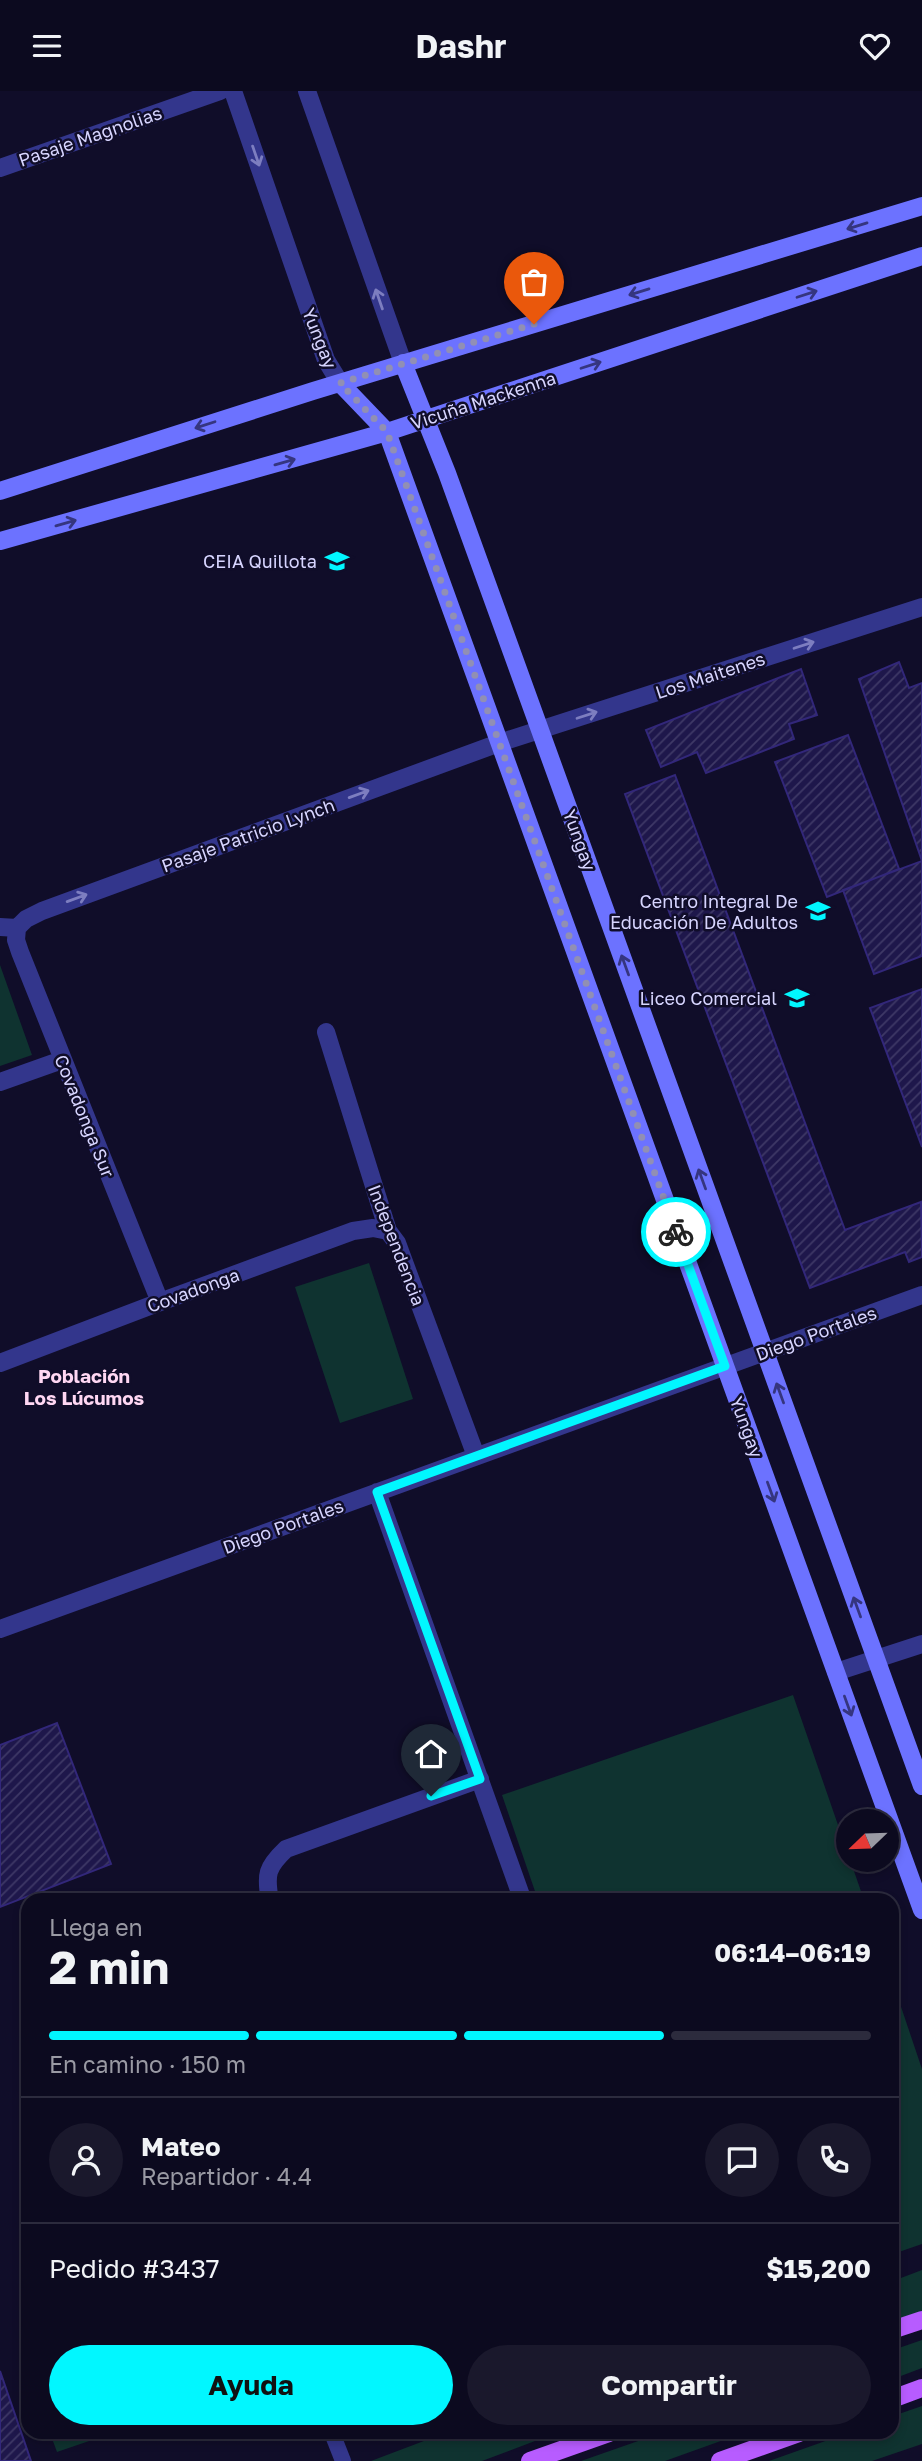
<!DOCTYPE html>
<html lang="es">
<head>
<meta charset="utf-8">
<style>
	:root { --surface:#0c0a1f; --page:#1a182c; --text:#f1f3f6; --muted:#9a9aa4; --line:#2c2b3d; --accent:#01f7ff }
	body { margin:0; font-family:"Golos Text",sans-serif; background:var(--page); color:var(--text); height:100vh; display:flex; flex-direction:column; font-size:26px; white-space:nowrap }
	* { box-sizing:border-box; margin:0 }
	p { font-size:23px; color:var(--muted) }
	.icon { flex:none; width:38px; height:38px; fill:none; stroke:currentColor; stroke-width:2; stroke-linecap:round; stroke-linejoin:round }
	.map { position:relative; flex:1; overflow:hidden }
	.side { position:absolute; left:21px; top:1802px; width:878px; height:546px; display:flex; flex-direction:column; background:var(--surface); border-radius:21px; box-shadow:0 4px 10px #0003,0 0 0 2px var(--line) }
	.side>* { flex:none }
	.needle { width:46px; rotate:247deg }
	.fabs { position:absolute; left:836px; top:1718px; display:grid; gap:14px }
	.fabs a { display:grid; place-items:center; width:63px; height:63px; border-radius:50%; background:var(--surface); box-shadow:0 4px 10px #0003,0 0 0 2px var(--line); font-size:35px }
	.pin { position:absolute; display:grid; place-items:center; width:60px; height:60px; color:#fff; margin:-72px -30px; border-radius:50% 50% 50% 0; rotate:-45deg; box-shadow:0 0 7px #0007 }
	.pin .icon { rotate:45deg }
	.courier { position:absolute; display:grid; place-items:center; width:70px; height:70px; margin:-35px; border:5px solid #01f7ff; border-radius:50%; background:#fff; color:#222; box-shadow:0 2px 9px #0007 }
	.overview em { font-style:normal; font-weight:700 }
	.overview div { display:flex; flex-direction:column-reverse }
	.overview { display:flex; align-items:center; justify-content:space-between; height:119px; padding:0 28px }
	h1 { font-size:46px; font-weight:700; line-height:52px }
	.bar { display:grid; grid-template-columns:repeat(4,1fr); gap:10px 7px; align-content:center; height:84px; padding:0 28px }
	.bar i { height:9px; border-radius:5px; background:var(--line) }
	.bar .active { background:var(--accent) }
	.bar p { grid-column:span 4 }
	.line { display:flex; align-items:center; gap:18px; padding:0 28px; border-top:2px solid var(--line) }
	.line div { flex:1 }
	.round { display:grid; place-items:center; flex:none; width:74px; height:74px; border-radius:37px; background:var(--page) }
	.primary-button { display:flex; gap:14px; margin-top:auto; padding:14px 28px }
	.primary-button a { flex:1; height:80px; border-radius:42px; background:var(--accent); color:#111; font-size:28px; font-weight:700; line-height:80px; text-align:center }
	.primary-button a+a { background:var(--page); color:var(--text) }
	header { display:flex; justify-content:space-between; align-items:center; height:91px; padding:0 28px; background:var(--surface); font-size:32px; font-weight:700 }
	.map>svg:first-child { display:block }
	.grass { fill:#0f3330 }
	.building { fill:url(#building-hatch); stroke:#32277a; stroke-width:2 }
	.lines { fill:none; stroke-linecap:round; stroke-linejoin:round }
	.lane { stroke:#33368c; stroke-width:16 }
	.street { stroke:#33368c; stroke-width:18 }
	.secondary { stroke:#6c72ff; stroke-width:18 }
	.primary { stroke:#b75cff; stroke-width:18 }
	.oneway { stroke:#7d7ec0 }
	.oneway2 { stroke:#35357f }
	.done { stroke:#918fb4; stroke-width:7; stroke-dasharray:0 12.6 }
	.route { stroke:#01f7ff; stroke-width:9 }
	.labels { text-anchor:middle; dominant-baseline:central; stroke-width:5; stroke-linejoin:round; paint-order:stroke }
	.street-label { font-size:18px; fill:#d7d5ff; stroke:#100d29 }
	.poi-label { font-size:18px; fill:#d7d5ff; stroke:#100d29; text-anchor:end }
	.neighbourhood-label { font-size:19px; font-weight:bold; fill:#ffd7f3; stroke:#100d29 }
</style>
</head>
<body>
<header><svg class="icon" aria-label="menu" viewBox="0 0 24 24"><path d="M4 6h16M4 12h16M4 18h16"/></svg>Dashr<svg class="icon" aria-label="heart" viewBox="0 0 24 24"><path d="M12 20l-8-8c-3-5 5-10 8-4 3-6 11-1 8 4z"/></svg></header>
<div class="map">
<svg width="922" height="2370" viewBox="0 0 922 2370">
	<defs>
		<pattern id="building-hatch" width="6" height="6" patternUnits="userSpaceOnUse" patternTransform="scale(1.75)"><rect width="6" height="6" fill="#1e174b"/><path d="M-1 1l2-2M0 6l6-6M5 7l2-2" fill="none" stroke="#3e3866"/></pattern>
	</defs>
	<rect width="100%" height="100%" fill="#100d29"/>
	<path class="grass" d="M0,874L32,964L0,975Z
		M369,1172L413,1308L340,1332L295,1196Z
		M793,1604L864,1809H538L502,1704Z
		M893,1892L922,1978V2153L893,2163Z
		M922,2179V2222L893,2232V2190Z
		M922,2249V2277L893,2288V2259Z
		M922,2315V2353L872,2370H769L848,2342H892L893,2325Z
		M50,2342H89L92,2349L57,2361Z
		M445,2342H556L482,2370H371Z
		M661,2342H743L665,2370H581Z"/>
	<path class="building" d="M899,571L909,597L922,592V770L859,588Z
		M801,578L817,624L789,633L794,648L706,682L697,661L661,676L646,639Z
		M848,644L899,778L827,806L775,671Z
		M675,684L845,1139L921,1111L922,1166L909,1171L905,1161L810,1197L625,703Z
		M922,770V865L874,883L843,799Z
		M922,898V1056L870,917Z
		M57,1632L111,1773L0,1816V1654Z
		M0,2280L31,2370H0Z"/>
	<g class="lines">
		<path class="lane" d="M332,2342L343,2370"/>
		<path class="street" d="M233,0L326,269L340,292
			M307,0L403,272
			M0,77L220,0
			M0,836L17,837L26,828L42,820L499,652L922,516
			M17,837L16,849L20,861L160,1211
			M326,941L388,1140L397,1152L476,1365
			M0,991L62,969
			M0,1272L160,1211L353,1140L373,1137L388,1140
			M377,1401L523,1810
			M0,1538L922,1204
			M836,1581L922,1553
			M270,1810C265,1783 267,1776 286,1758L480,1688"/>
		<path class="secondary" d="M403,272L447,382L922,1695
			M340,292L387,341L922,1819
			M0,400L313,300L922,115
			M0,450L387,341L922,165"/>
		<path class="primary" d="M892,2239L922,2229
			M892,2308L922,2297
			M530,2370L609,2342
			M720,2370L799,2342"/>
	</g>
	<defs><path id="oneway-shaft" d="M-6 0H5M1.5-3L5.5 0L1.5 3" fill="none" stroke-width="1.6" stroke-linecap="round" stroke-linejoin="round" transform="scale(1.75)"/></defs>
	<g class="oneway">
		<use href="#oneway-shaft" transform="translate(256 65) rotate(71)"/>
		<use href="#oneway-shaft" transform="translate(379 208) rotate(-109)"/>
		<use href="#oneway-shaft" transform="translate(804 554) rotate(-18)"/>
		<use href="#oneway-shaft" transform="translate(587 624) rotate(-18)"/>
		<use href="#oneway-shaft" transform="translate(359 703) rotate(-20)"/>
		<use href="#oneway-shaft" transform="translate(77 807) rotate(-20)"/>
	</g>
	<g class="oneway2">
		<use href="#oneway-shaft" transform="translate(857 135) rotate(163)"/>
		<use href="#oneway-shaft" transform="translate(639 201) rotate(163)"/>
		<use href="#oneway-shaft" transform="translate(807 203) rotate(-18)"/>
		<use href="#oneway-shaft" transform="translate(591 274) rotate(-18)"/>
		<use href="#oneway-shaft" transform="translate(205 334) rotate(162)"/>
		<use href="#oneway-shaft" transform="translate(285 371) rotate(-16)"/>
		<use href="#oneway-shaft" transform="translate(66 432) rotate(-16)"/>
		<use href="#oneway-shaft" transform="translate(625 874) rotate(-110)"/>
		<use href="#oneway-shaft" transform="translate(702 1088) rotate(-110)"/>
		<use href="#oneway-shaft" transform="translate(780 1302) rotate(-110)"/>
		<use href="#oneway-shaft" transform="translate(771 1401) rotate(70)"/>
		<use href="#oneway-shaft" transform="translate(857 1516) rotate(-110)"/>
		<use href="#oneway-shaft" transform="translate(848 1615) rotate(70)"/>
	</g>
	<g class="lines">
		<path class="done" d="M534,233L340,292L387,341L676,1141"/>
		<path class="route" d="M431,1705L480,1688L377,1401L725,1275L676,1141"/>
	</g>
	<defs>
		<g id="school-bare" transform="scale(1.89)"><path d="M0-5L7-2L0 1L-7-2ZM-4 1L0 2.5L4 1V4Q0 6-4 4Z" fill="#01f7ff" stroke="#100d29" stroke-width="2.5" paint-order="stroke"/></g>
	</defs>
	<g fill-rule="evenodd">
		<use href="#school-bare" x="337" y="470"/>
		<use href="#school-bare" x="818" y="820"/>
		<use href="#school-bare" x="797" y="907"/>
	</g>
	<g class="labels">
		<g class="street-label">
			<text transform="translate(90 45) rotate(-19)">Pasaje Magnolias</text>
			<text transform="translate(320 247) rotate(68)">Yungay</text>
			<text transform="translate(483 309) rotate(-18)">Vicuña Mackenna</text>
			<text transform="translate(710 584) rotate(-18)">Los Maitenes</text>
			<text transform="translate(248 744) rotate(-20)">Pasaje Patricio Lynch</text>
			<text transform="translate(580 749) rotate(70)">Yungay</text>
			<text transform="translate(85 1025) rotate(68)">Covadonga Sur</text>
			<text transform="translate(397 1154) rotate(69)">Independencia</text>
			<text transform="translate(193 1199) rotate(-20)">Covadonga</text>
			<text transform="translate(816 1242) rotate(-20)">Diego Portales</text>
			<text transform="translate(747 1336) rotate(70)">Yungay</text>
			<text transform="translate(283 1435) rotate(-20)">Diego Portales</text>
		</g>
		<g class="poi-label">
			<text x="317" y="470">CEIA Quillota</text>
			<text x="798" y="810">Centro Integral De<tspan x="798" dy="21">Educación De Adultos</tspan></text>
			<text x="777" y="907">Liceo Comercial</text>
		</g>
		<g class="neighbourhood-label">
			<text x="84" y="1284">Población<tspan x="84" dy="22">Los Lúcumos</tspan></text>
		</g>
	</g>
</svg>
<div class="fabs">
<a><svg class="needle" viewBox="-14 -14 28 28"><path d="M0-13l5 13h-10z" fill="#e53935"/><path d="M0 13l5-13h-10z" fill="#9a9aa4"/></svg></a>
</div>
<div class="pin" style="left:534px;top:233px;background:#ea580c"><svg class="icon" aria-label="bag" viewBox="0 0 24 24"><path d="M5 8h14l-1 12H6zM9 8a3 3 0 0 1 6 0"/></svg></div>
<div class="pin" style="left:431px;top:1705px;background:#1f2937"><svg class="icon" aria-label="home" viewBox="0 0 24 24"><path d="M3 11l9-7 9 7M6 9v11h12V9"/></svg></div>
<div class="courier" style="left:676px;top:1141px"><svg class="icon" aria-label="bike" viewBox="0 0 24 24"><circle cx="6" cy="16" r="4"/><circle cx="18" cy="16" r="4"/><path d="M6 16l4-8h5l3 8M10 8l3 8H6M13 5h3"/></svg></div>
<section class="side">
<div class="overview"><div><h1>2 min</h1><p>Llega en</p></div><em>06:14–06:19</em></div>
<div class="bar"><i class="active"></i><i class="active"></i><i class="active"></i><i></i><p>En camino · 150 m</p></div>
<div class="line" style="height:126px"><a class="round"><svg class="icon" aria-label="person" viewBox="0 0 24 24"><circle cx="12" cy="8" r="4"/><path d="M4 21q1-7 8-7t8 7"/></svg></a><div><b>Mateo</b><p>Repartidor · 4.4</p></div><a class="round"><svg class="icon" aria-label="chat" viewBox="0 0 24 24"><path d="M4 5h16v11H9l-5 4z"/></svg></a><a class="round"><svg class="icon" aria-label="phone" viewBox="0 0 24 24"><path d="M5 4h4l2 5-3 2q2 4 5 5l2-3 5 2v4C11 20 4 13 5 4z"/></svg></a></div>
<div class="line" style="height:91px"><div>Pedido #3437</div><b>$15,200</b></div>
<div class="primary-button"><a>Ayuda</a><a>Compartir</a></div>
</section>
</div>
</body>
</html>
